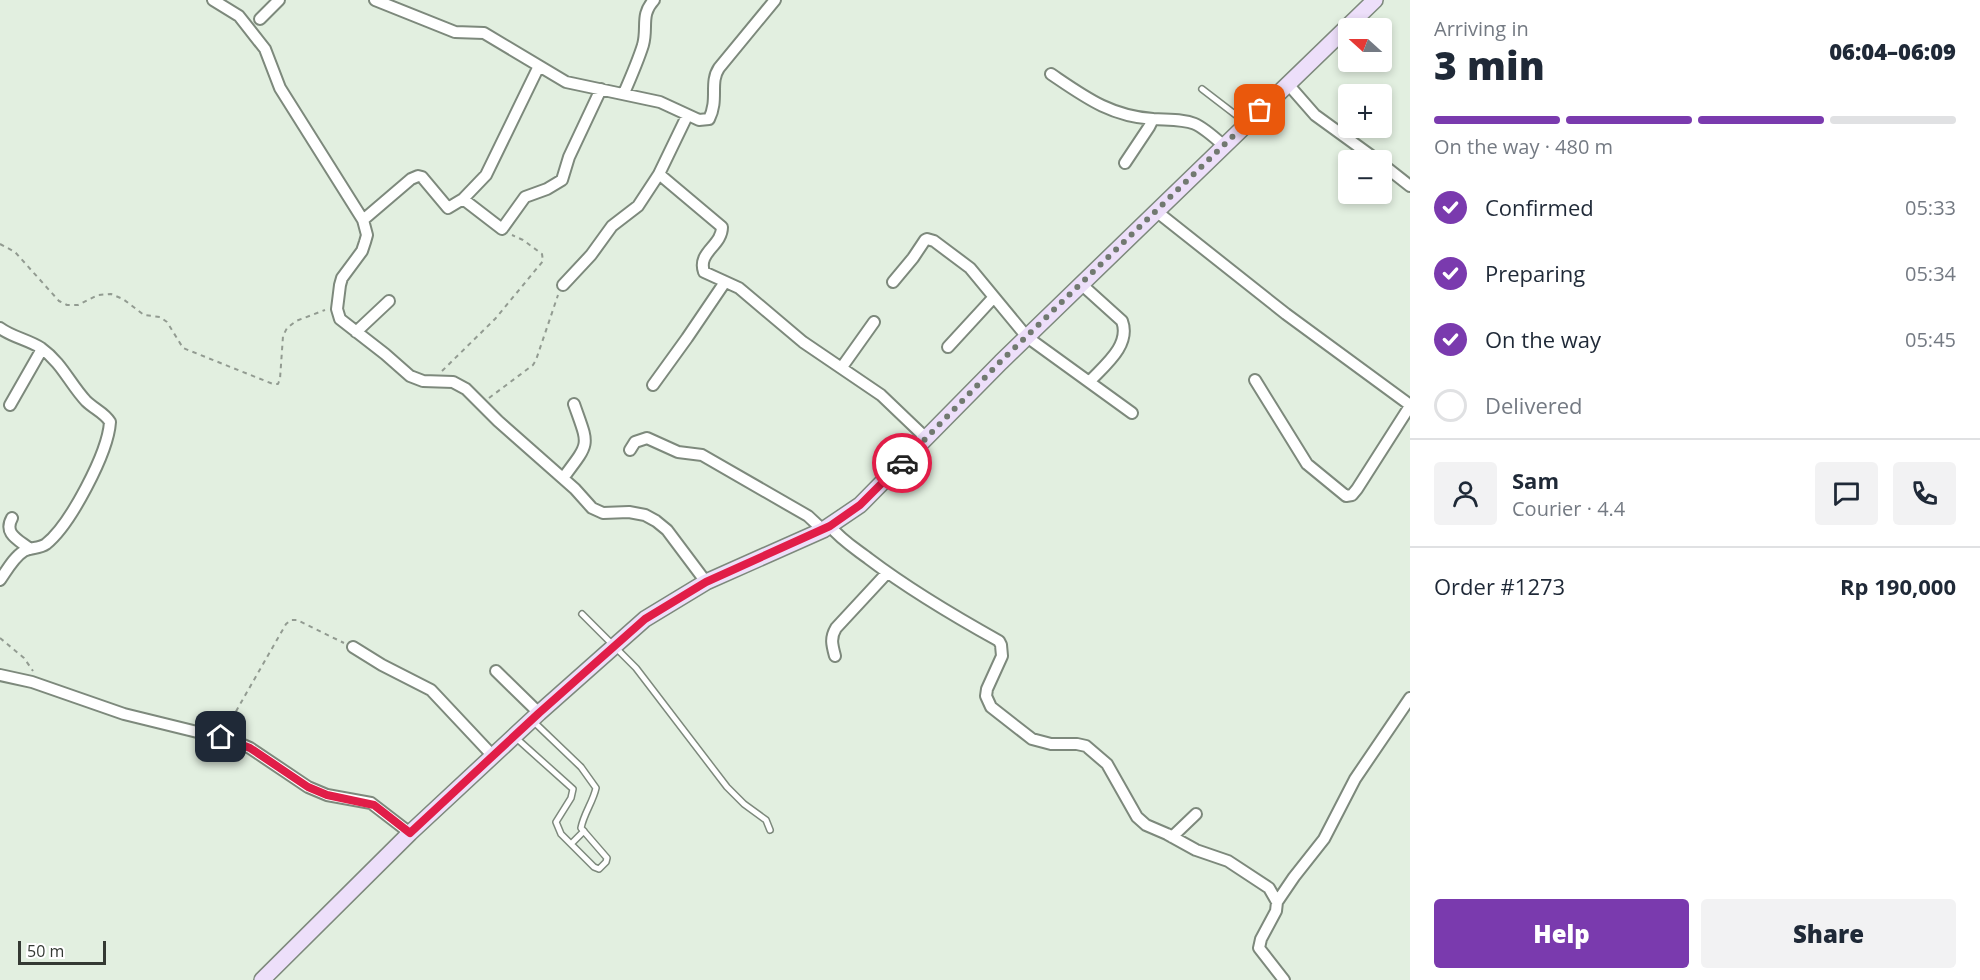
<!DOCTYPE html>
<html lang="en">
<head>
<meta charset="utf-8">
<style>
	:root { --surface:#fff; --page:#f2f2f3; --text:#1f2937; --muted:#747a83; --line:#e0e1e3; --accent:#7a3aae }
	body { margin:0; font-family:"Open Sans",sans-serif; background:var(--page); color:var(--text); height:100vh; display:flex; flex-direction:column; font-size:22px; white-space:nowrap }
	* { box-sizing:border-box; margin:0 }
	p { font-size:20px; color:var(--muted) }
	.icon { flex:none; width:33px; height:33px; fill:none; stroke:currentColor; stroke-width:2; stroke-linecap:round; stroke-linejoin:round }
	.map { position:relative; flex:1; overflow:hidden }
	.panel { display:flex; flex-direction:column; background:var(--surface); width:570px }
	.panel>* { flex:none }
	.needle { width:39px; rotate:291deg }
	.buttons { position:absolute; left:1338px; top:18px; display:grid; gap:12px }
	.buttons a { display:grid; place-items:center; width:54px; height:54px; border-radius:6px; background:var(--surface); box-shadow:0 3px 9px #0003; font-size:30px }
	.scale { position:absolute; left:18px; bottom:15px; width:88px; box-sizing:border-box; padding-left:6px; border:3px solid #343933; border-top:0; font-size:16px; line-height:21px; white-space:nowrap; color:#343933; -webkit-text-stroke:4px #fff; paint-order:stroke }
	.pin { position:absolute; display:grid; place-items:center; width:51px; height:51px; color:#fff; margin:-26px; border-radius:12px; box-shadow:0 3px 9px #0006 }
	.courier { position:absolute; display:grid; place-items:center; width:60px; height:60px; margin:-30px; border:4px solid #e11d48; border-radius:50%; background:#fff; color:#222; box-shadow:0 2px 8px #0007 }
	.head em { font-style:normal; font-weight:800 }
	.head div { display:flex; flex-direction:column-reverse }
	.head { display:flex; align-items:center; justify-content:space-between; height:102px; padding:0 24px }
	h1 { font-size:39px; font-weight:800; line-height:45px }
	.bar { display:grid; grid-template-columns:repeat(4,1fr); gap:9px 6px; align-content:center; height:72px; padding:0 24px }
	.bar i { height:8px; border-radius:4px; background:var(--line) }
	.bar .current { background:var(--accent) }
	.bar p { grid-column:span 4 }
	.line { display:flex; align-items:center; gap:15px; padding:0 24px; border-top:2px solid var(--line) }
	.line div { flex:1 }
	.round { display:grid; place-items:center; flex:none; width:63px; height:63px; border-radius:6px; background:var(--page) }
	ol { padding:0 24px; list-style:none }
	li { display:flex; align-items:center; gap:18px; height:66px }
	li p { margin-inline-start:auto }
	li .icon { padding:6px; border-radius:50%; background:var(--accent); color:#fff; stroke-width:4 }
	li:last-child { color:var(--muted) }
	li i { width:33px; height:33px; border:3px solid var(--line); border-radius:50% }
	.cta { display:flex; gap:12px; margin-top:auto; padding:12px 24px }
	.cta a { flex:1; height:69px; border-radius:6px; background:var(--accent); color:#fff; font-size:24px; font-weight:800; line-height:69px; text-align:center }
	.cta a+a { background:var(--page); color:var(--text) }
	main { display:flex; flex:1; min-height:0 }
	.map>svg:first-child { display:block }
	.lines { fill:none; stroke-linecap:round; stroke-linejoin:round }
	.lane-casing { stroke:#7d897c; stroke-width:8 }
	.street-casing { stroke:#7d897c; stroke-width:14 }
	.secondary-casing { stroke:#7d897c; stroke-width:18 }
	.path { stroke:#929b91; stroke-width:2; stroke-dasharray:4.5 4.5; stroke-linecap:butt }
	.lane { stroke:#fff; stroke-width:5 }
	.street { stroke:#fff; stroke-width:10 }
	.secondary { stroke:#eddffa; stroke-width:15 }
	.done { stroke:#717970; stroke-width:6; stroke-dasharray:0 10.8 }
	.route { stroke:#e11d48; stroke-width:8 }
</style>
</head>
<body>
<main>
<div class="map">
<svg width="1410" height="980" viewBox="0 0 1410 980">
	<rect width="100%" height="100%" fill="#e2efe0"/>
	<g class="lines">
		<g class="lane-casing">
			<path id="lane" d="M1202,89L1245,122
				M582,614L636,668L727,787L744,804L766,820L770,830
				M515,737L573,789L571,798L556,822L561,834L594,867L599,869L606,862L607,858L581,828C584,813 593,802 596,788L581,767L534,722
				M571,844L584,831"/>
		</g>
		<g class="street-casing">
			<path id="street" d="M213,0L239,16L265,49L280,88L363,220L367,235L365,242L362,251L342,278L340,285L337,309L340,319L385,354L410,376L423,381L453,382L466,389L498,421L575,489L592,508L603,513L629,512L645,515L656,521L667,530L706,582
				M375,0L455,32L484,33L566,82L660,102L699,120L709,119C719,99 709,83 719,68L775,0
				M260,19L279,0
				M1051,74C1085,97 1110,116 1153,119
				M1287,83L1315,115L1377,160
				M624,93C631,77 638,61 643,45C648,27 640,15 654,0
				M1125,163L1149,127L1153,119C1192,121 1193,118 1223,145
				M1382,164L1410,186
				M659,174L722,227C722,246 697,252 704,272L739,288L803,342L881,395L926,438
				M463,199L502,229L525,197L547,189L562,180L569,157L601,89
				M1156,211L1286,314L1410,405
				M363,220L411,179L418,176L422,177L448,208L463,199L486,175L539,66
				M893,282L913,258L925,240L927,239L934,241L970,268L1027,337L1132,413
				M1081,284L1122,321C1131,345 1105,365 1090,381
				M563,285L591,255L612,226L638,206L659,174L687,116
				M0,328C12,337 29,340 41,348C62,363 70,384 86,401C94,409 105,413 110,422C108,453 70,525 46,544C39,549 31,547 24,551C14,557 7,570 0,580
				M356,332L389,301
				M948,347L994,297
				M842,367L874,322
				M1255,380L1307,464L1346,496L1352,495L1357,489L1410,406
				M653,385L687,338L725,282
				M10,405L42,349
				M630,450L635,442L647,438L678,452L702,455L808,516L823,530
				M563,478C591,441 589,447 574,404
				M12,518C3,534 19,540 30,549
				M830,526C841,540 856,549 869,559C910,590 954,616 999,641L1001,645L1002,656L987,689L986,696L991,707L1032,739L1051,744H1077L1086,746L1107,764L1137,817L1146,825L1167,834L1196,850L1228,861L1269,888L1277,902L1276,911L1261,939L1259,948L1284,980
				M353,647L382,665L431,690L493,756
				M835,656C832,645 830,638 836,628L887,573
				M496,671L539,713
				M0,675L32,682L124,714L234,741L250,748L308,787L327,795L371,803L410,833
				M1172,837L1196,814
				M1277,902L1294,877L1324,839L1355,779L1410,698"/>
		</g>
		<g class="secondary-casing">
			<path id="secondary" d="M262,980L410,833L539,713L645,619L706,582L823,530L860,505L1001,362L1375,0"/>
		</g>
		<path class="path" d="M0,244L15,252L59,301L67,305H78L98,295L111,294L123,299L144,315L160,317L167,322L183,348L273,384H278L280,379L283,336L287,328L296,321L325,310
			M442,371L495,319L543,261L542,254L523,240L512,235
			M489,398L533,365L536,360L558,295
			M0,638L24,658L33,671
			M227,727L286,624L291,620H297L344,643"/>
		<use href="#lane" class="lane"/>
		<use href="#street" class="street"/>
		<use href="#secondary" class="secondary"/>
	</g>
	<g class="lines">
		<path class="done" d="M902,463L1000,362L1260,110"/>
		<path class="route" d="M221,737L250,748L308,787L327,795L374,805L410,833L539,713L645,619L706,582L830,526L860,505L902,463"/>
	</g>
</svg>
<div class="buttons">
<a><svg class="needle" viewBox="-14 -14 28 28"><path d="M0-13l5 13h-10z" fill="#e53935"/><path d="M0 13l5-13h-10z" fill="#747a83"/></svg></a>
<a>+</a>
<a>−</a>
</div>
<div class="scale">50 m</div>
<div class="pin" style="left:1260px;top:110px;background:#ea580c"><svg class="icon" aria-label="bag" viewBox="0 0 24 24"><path d="M5 8h14l-1 12H6zM9 8a3 3 0 0 1 6 0"/></svg></div>
<div class="pin" style="left:221px;top:737px;background:#1f2937"><svg class="icon" aria-label="home" viewBox="0 0 24 24"><path d="M3 11l9-7 9 7M6 9v11h12V9"/></svg></div>
<div class="courier" style="left:902px;top:463px"><svg class="icon" aria-label="car" viewBox="0 0 24 24"><path d="M5 17H2v-5l4-1 3-4h7l3 4 3 1v5h-3M9 17h6M6 11h13"/><circle cx="7" cy="17" r="2"/><circle cx="17" cy="17" r="2"/></svg></div>
</div>
<section class="panel">
<div class="head"><div><h1>3 min</h1><p>Arriving in</p></div><em>06:04–06:09</em></div>
<div class="bar"><i class="current"></i><i class="current"></i><i class="current"></i><i></i><p>On the way · 480 m</p></div>
<ol>
<li><svg class="icon" aria-label="check" viewBox="0 0 24 24"><path d="M5 12l5 5 9-10"/></svg>Confirmed<p>05:33</p></li>
<li><svg class="icon" aria-label="check" viewBox="0 0 24 24"><path d="M5 12l5 5 9-10"/></svg>Preparing<p>05:34</p></li>
<li><svg class="icon" aria-label="check" viewBox="0 0 24 24"><path d="M5 12l5 5 9-10"/></svg>On the way<p>05:45</p></li>
<li><i></i>Delivered</li>
</ol>
<div class="line" style="height:108px"><a class="round"><svg class="icon" aria-label="person" viewBox="0 0 24 24"><circle cx="12" cy="8" r="4"/><path d="M4 21q1-7 8-7t8 7"/></svg></a><div><b>Sam</b><p>Courier · 4.4</p></div><a class="round"><svg class="icon" aria-label="chat" viewBox="0 0 24 24"><path d="M4 5h16v11H9l-5 4z"/></svg></a><a class="round"><svg class="icon" aria-label="phone" viewBox="0 0 24 24"><path d="M5 4h4l2 5-3 2q2 4 5 5l2-3 5 2v4C11 20 4 13 5 4z"/></svg></a></div>
<div class="line" style="height:78px"><div>Order #1273</div><b>Rp 190,000</b></div>
<div class="cta"><a>Help</a><a>Share</a></div>
</section>
</main>
</body>
</html>
